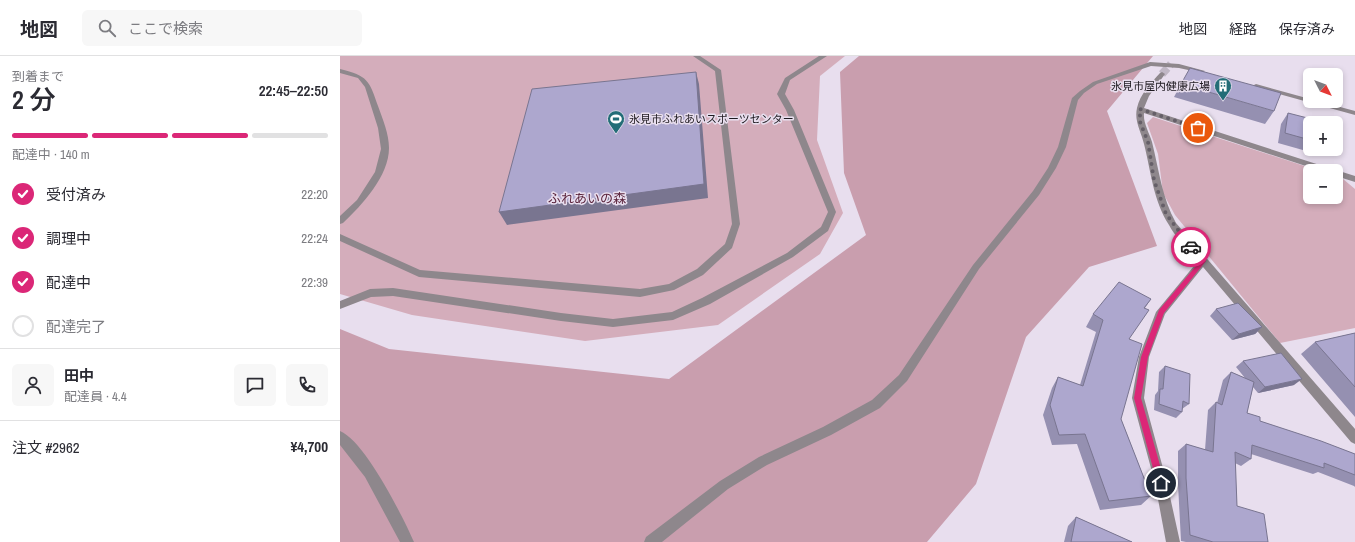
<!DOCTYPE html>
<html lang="ja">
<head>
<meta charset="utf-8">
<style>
	:root { --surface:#fff; --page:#f7f7f7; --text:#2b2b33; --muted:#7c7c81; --line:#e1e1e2; --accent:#db2777 }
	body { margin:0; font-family:"Archivo Narrow","Noto Sans JP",sans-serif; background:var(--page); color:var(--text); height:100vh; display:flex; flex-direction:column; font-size:15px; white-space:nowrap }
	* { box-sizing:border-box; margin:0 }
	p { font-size:13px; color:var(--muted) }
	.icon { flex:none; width:22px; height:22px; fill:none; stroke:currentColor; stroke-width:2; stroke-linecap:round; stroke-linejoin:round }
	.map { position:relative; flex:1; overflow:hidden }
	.panel { display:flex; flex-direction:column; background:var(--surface); width:340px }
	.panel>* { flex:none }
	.needle { width:26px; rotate:132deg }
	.fabs { position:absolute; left:963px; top:12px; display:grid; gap:8px }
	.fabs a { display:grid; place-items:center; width:40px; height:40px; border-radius:6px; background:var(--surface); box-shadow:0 2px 6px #0003; font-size:20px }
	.pin { position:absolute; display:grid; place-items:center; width:34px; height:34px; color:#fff; margin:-17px; border:2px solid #fff; border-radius:50%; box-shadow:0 1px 4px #0007 }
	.courier { position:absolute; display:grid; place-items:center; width:40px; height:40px; margin:-20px; border:3px solid #db2777; border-radius:50%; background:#fff; color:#222; box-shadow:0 1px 5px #0007 }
	.head em { font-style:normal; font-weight:600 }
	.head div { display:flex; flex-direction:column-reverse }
	.head { display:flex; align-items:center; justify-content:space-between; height:68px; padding:0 12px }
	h1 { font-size:26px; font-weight:600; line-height:30px }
	.bar { display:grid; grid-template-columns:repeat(4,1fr); gap:6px 4px; align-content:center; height:48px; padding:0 12px }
	.bar i { height:5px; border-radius:3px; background:var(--line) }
	.bar .selected { background:var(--accent) }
	.bar p { grid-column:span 4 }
	.line { display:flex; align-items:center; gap:10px; padding:0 12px; border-top:1px solid var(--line) }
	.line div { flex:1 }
	.round { display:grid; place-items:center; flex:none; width:42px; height:42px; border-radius:6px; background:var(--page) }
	ol { padding:0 12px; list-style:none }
	li { display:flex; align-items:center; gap:12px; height:44px }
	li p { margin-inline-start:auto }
	li .icon { padding:4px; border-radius:50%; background:var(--accent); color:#fff; stroke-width:4 }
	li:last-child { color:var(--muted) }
	li i { width:22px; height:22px; border:2px solid var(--line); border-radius:50% }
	header { display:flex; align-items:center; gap:24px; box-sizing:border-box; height:56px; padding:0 20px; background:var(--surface); border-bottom:1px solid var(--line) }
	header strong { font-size:19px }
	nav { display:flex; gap:22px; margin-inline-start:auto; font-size:14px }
	.search { width:280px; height:36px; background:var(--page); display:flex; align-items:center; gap:10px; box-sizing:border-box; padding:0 14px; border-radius:6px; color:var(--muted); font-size:15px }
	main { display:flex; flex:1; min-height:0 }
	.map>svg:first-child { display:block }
	.green { fill:#d4adbb }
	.forest { fill:#c99eae }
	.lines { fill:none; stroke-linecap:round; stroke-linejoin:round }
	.minor-tunnel { stroke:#c0b7c5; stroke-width:8; stroke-dasharray:8 3.5; stroke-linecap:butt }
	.minor { fill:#8e878c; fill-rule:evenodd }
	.wall { fill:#9590b1 }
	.shaded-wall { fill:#797590 }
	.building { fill:#ada7ce; stroke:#797590 }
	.route { fill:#db2777 }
	.done { stroke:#655f68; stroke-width:4; stroke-dasharray:0 7.2 }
	.labels { text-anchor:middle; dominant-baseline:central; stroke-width:3; stroke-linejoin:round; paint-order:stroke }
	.far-poi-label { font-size:11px; fill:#1e1a20; stroke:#e8deee; text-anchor:end }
	.park-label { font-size:13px; fill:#5b253d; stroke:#e8deee }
</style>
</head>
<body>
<header>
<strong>地図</strong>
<div class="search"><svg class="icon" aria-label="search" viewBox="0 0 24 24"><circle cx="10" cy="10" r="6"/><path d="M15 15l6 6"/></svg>ここで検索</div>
<nav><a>地図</a><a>経路</a><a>保存済み</a></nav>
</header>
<main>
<section class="panel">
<div class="head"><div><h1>2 分</h1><p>到着まで</p></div><em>22:45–22:50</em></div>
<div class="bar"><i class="selected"></i><i class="selected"></i><i class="selected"></i><i></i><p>配達中 · 140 m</p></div>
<ol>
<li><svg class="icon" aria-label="check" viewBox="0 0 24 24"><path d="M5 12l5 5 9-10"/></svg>受付済み<p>22:20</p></li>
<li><svg class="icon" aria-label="check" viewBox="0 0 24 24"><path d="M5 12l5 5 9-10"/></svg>調理中<p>22:24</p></li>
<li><svg class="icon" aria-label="check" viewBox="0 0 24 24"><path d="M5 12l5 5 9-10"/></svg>配達中<p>22:39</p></li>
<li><i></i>配達完了</li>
</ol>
<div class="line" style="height:72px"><a class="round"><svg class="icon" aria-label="person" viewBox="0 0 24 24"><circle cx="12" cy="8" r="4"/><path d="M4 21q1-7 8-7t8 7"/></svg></a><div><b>田中</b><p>配達員 · 4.4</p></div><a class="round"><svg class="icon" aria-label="chat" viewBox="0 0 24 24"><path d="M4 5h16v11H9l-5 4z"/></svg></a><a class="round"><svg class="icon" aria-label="phone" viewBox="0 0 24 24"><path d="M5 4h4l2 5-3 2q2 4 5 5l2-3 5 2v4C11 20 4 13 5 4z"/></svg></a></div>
<div class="line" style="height:52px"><div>注文 #2962</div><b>¥4,700</b></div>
</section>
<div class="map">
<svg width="1015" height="486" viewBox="0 0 1015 486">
	<rect width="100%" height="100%" fill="#e8deee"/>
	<path class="green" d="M0,0H505L480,20L477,84L503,157L480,198L378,269L245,285L72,259L0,238Z
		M813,61L980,115H970V141H996V120L1003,123L1015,133V272L940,287L835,159L823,137L818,98L807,67Z"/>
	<path class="forest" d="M519,0H813L767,55L817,190L749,211L686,281L636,428L587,486H0V273L49,293L329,323L526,179L504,117L500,16Z"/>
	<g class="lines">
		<path class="minor-tunnel" d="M822,18L831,8"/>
		<path class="minor" d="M353,0H360L381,14L400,168L392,192L363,219L334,234L300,241L79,221L0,185V178L80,214L300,233L329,228L357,213L385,188L392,168L375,15Z
			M479,0H487L450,24L445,38L454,54L496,156L488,175L453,201L370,248L333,264L273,271L221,265L53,240L31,241L0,253V245L30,233L53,232L221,257L273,263L332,256L362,242L447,197L481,171L488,156L446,54L437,38L445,22Z
			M810,6L839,8L865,15L862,17L839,12L811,10L757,28L744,37L738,44L726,91L716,112L699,139L639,213L567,325L540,352L491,379L427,409L388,433L322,486H304L306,481L380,425L419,401L483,371L532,344L559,319L633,209L693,135L708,112L718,91L732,42L740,35L753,26Z
			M0,13C28,20 29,24 38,50C43,64 49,78 49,92C49,120 22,149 3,167L0,168V160L17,144L35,116L41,93L38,72L25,31L18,22L0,17Z
			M822,16L825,18L809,40L804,52L992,113L993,115H981L804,57C803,67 809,76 812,86C819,114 822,142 836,167L1015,373V388L1011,386L863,211L825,258L809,301L804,342L827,427L840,486H826L815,427L792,342L799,301L816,256L858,205C848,193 836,182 829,169C813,144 811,115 804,88C801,75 794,65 797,52C800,38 811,27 820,17Z
			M916,28L970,43V45H978L1015,55V59L914,31V29Z
			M996,114L1015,120V126L996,120V115H994Z
			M0,375C25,385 63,461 74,486H60L25,421L0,389Z"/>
	</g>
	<path class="wall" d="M841,28L934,55L925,68L834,41Z
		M948,57L970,67V93H981L977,98L938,87L941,68Z
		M811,243L805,252L789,283L781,363L811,440L801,449L760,454L737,388L712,389L703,359L712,332L718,321L740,329L756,276L746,271L753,258Z
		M876,253L922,271L915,278L892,284L870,260Z
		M1015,277V361L961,298L975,286Z
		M903,305L954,329L918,337L913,331L907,357L920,365L1015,398V431L1014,430L978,416L973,418L911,398V403L901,410L895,407L897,450L928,486H846L841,485L838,428V395L846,388L865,394L868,354L876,346L877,347L883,324L891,316L905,322L896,311Z
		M825,310L849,348L842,353V356L836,362L814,354L815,339L818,335L819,316Z
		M736,461L792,486H724L728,470Z"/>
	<path class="shaded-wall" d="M356,16L359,28L368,142L167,169L159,156Z
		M922,271L915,278L892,284L899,278Z
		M962,323L954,329L918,337L925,331Z"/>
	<path class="building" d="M850,12L941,37L934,55L841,28Z
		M356,16L364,128L159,156L192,33Z
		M948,57L987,67H970V84L945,77Z
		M779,226L811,243L804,252L809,254L789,283L802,288L781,363L811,440L769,445L745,378L719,379L710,349L718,321L743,330L763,264L753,258Z
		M898,247L922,271L899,278L876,253Z
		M1015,277V331L975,286Z
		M941,297L962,323L925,331L903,305Z
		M825,310L850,318L849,348L843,345L842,356L819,348L820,333H823Z
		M891,316L914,326L907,357L920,361V365L981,385L1015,398V419L984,407V412L912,389L911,403L895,396L897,450L924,458L928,486H873L850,479L846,422V388L873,396L876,346L882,349Z
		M736,461L792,486H731Z"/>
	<path class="route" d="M851,189L866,205L824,257L808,301L801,342L825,427L821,431L817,427L794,342L801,301L819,254L860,205L848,191Z"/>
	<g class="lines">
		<path class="done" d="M851,191L826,158L814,124L808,86L800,66V53L858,72"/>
	</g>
	<defs>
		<g id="building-pin" transform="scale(0.9)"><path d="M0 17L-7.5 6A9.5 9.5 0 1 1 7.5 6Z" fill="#236d77" stroke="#e8deee"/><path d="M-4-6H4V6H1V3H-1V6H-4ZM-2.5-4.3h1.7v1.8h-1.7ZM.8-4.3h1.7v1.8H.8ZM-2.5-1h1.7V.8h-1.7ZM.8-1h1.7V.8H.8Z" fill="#fff"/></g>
		<g id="stadium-pin" transform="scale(0.9)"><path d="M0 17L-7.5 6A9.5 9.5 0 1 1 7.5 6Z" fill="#236d77" stroke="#e8deee"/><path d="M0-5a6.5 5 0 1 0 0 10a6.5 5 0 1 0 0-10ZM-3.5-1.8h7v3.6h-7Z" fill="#fff"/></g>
	</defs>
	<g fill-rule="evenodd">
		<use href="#building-pin" x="883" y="30"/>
		<use href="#stadium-pin" x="276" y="63"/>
	</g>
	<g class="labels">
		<g class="far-poi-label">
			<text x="870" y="30">氷見市屋内健康広場</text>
			<text x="289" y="63" text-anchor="start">氷見市ふれあいスポーツセンター</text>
		</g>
		<g class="park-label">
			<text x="247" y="142">ふれあいの森</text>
		</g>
	</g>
</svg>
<div class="fabs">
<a><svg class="needle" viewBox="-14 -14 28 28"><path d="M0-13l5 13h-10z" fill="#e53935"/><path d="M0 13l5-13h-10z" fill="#7c7c81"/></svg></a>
<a>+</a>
<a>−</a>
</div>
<div class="pin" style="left:858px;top:72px;background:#ea580c"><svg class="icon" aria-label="bag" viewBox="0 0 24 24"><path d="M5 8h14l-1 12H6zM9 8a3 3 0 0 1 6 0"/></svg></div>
<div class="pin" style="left:821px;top:427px;background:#1f2937"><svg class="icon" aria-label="home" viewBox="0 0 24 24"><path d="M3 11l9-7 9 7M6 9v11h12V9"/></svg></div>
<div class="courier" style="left:851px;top:191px"><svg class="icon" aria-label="car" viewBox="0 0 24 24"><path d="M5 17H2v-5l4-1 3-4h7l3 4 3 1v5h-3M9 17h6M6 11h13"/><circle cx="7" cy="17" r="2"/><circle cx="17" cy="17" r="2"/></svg></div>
</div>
</main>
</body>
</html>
